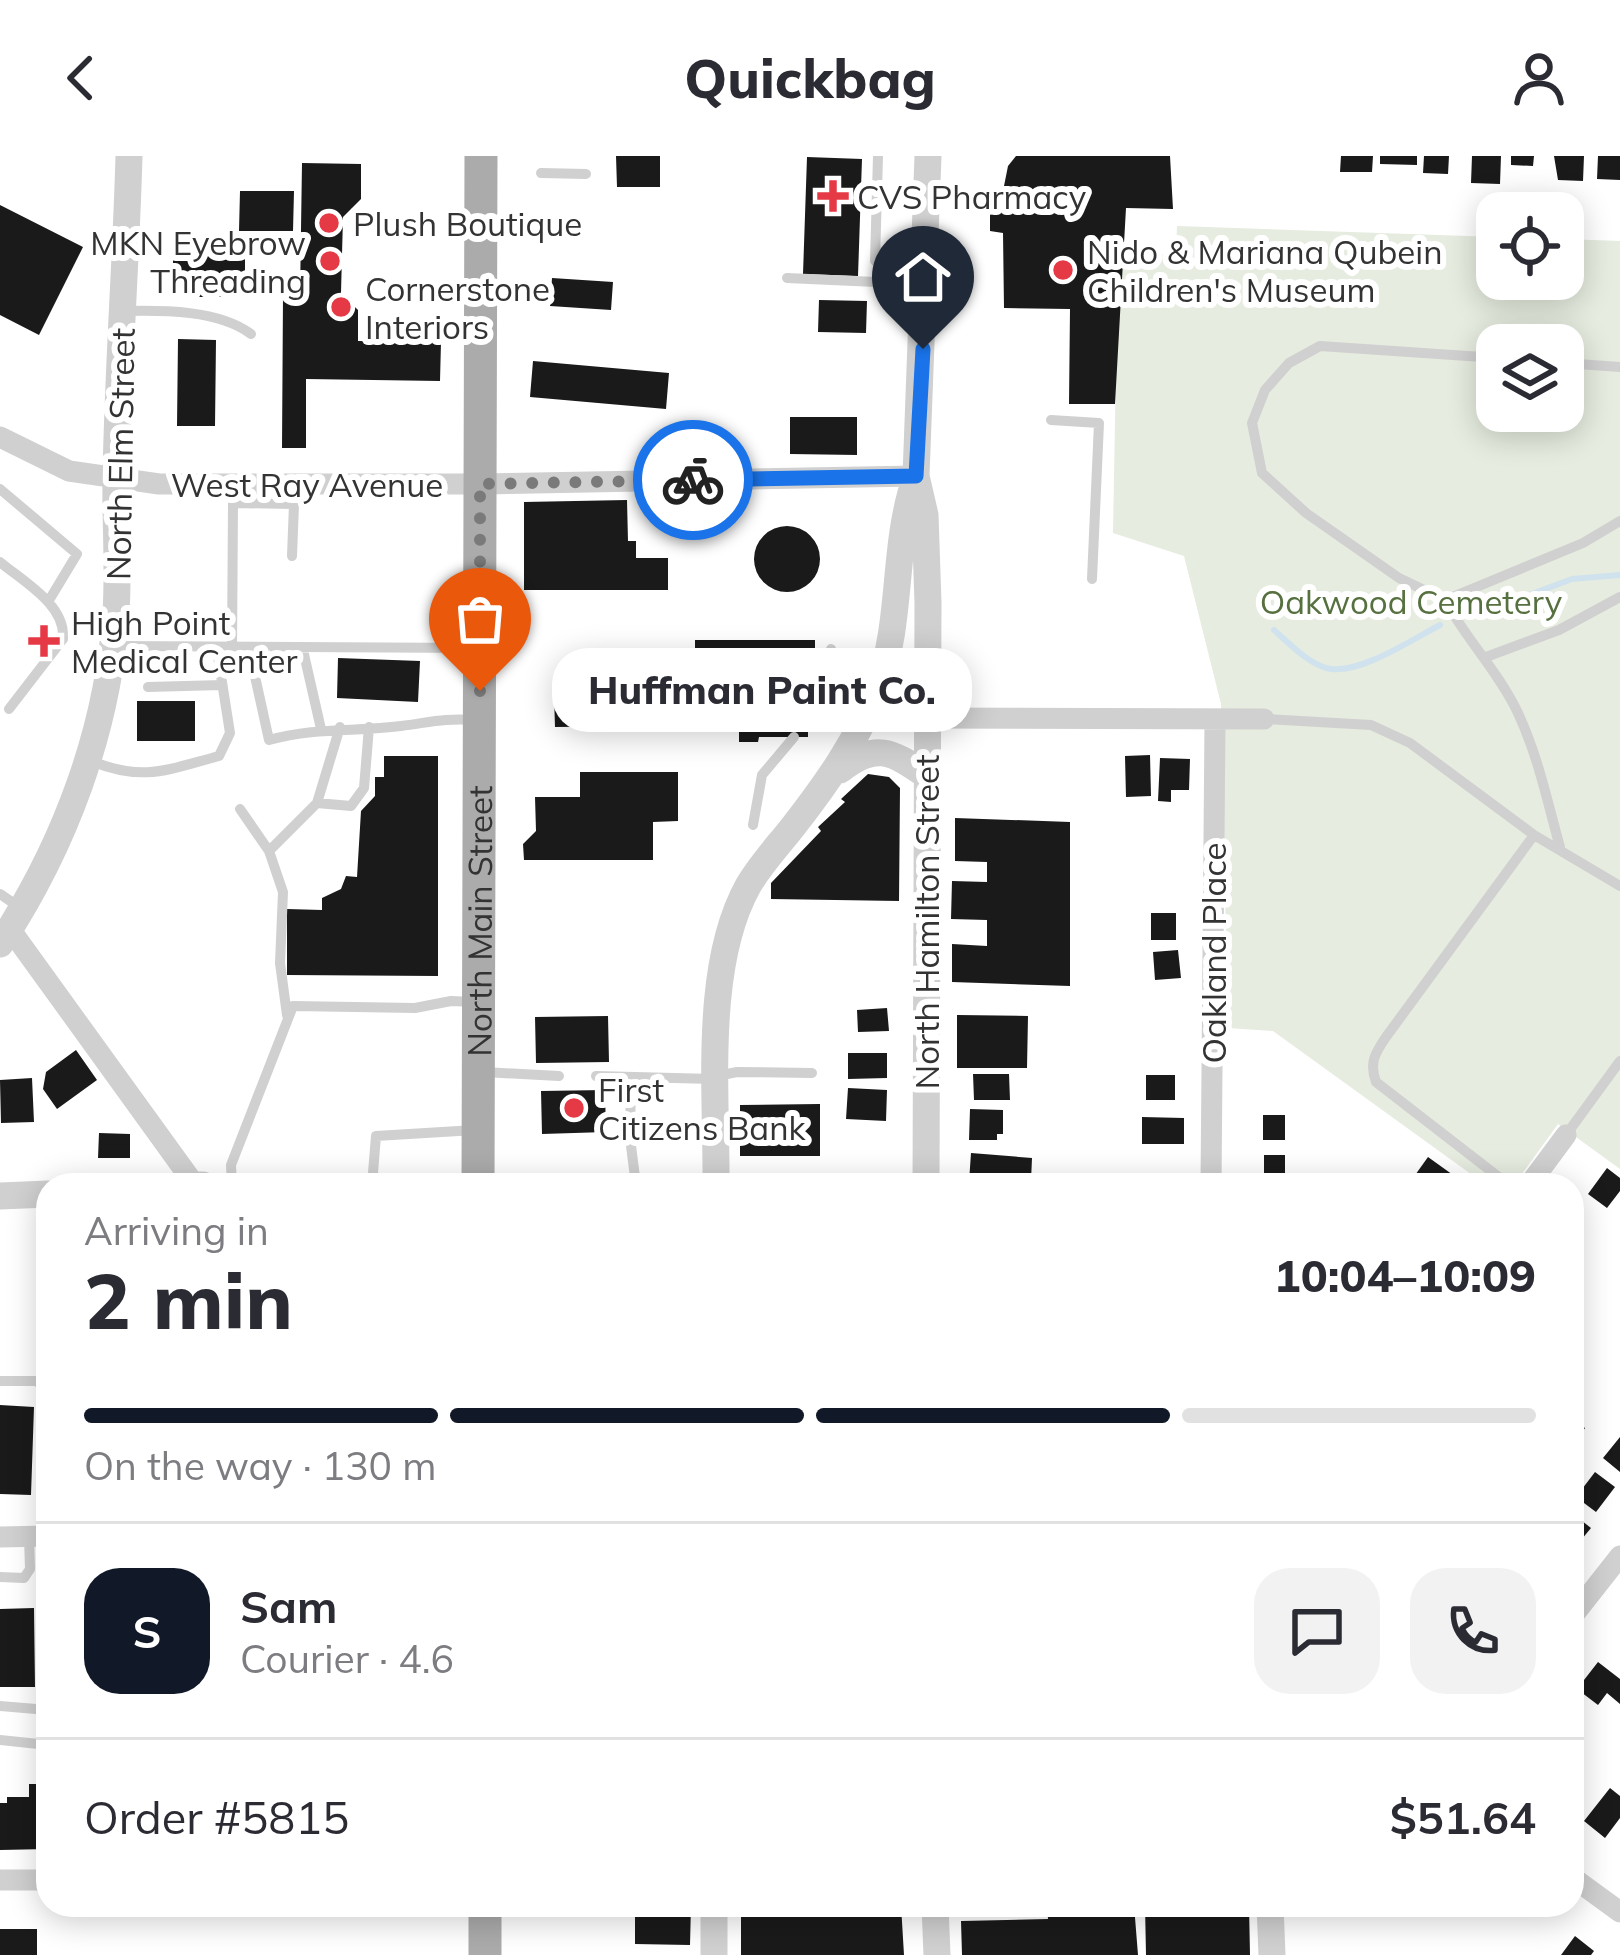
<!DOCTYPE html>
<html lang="en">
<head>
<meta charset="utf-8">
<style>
	:root { --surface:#fff; --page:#f2f2f3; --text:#2b2b33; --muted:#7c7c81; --line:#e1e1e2; --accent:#111827 }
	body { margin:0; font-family:Mulish,sans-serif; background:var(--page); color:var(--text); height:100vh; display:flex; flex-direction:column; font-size:45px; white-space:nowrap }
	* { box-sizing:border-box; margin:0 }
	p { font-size:39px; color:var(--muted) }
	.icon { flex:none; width:66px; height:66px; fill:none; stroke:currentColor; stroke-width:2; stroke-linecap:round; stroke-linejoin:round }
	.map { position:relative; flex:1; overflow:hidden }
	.details { position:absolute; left:36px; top:1017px; width:1548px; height:744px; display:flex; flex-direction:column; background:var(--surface); border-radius:36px; box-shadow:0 6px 30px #0003 }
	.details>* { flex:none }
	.controls { position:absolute; left:1476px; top:36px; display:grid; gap:24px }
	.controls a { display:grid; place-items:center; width:108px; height:108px; border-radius:24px; background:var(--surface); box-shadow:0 6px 30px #0003; font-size:60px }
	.pin { position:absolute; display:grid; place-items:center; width:102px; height:102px; color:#fff; margin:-123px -51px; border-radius:50% 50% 50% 0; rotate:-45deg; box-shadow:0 0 12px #0007 }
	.pin .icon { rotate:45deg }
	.courier { position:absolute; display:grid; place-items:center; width:120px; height:120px; margin:-60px; border:9px solid #1a73e8; border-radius:50%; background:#fff; color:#222; box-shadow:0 3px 15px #0007 }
	.bubble { position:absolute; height:84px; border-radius:36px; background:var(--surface); box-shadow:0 6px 30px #0003; font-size:39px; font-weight:800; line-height:84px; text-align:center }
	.overview em { font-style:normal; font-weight:800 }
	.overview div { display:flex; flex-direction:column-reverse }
	.overview { display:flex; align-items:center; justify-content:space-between; height:204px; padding:0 48px }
	h1 { font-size:78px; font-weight:800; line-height:90px }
	.bar { display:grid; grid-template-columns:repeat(4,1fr); gap:18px 12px; align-content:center; height:144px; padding:0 48px }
	.bar i { height:15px; border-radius:9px; background:var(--line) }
	.bar .current { background:var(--accent) }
	.bar p { grid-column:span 4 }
	.line { display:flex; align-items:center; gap:30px; padding:0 48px; border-top:3px solid var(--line) }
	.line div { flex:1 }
	.round { display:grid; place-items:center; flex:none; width:126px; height:126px; border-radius:36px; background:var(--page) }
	header { display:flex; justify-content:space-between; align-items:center; height:156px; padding:0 48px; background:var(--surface); font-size:54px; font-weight:800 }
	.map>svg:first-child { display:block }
	.green { fill:#e6ecdf; fill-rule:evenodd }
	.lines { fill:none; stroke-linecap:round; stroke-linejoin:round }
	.stream { stroke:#cfe2ee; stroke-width:6 }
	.building { fill:#1a1a1a }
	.service { stroke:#d0d0d0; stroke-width:10 }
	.minor { stroke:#d0d0d0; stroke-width:21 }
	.tertiary { stroke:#d0d0d0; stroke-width:27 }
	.primary { stroke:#ababab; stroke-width:33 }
	.done { stroke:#7a7a7a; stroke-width:12; stroke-dasharray:0 21.6 }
	.route { stroke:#1a73e8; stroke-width:15 }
	.poi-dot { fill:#e63946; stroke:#fff; stroke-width:4.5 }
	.labels { text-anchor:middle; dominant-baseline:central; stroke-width:12; stroke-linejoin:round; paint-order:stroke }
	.poi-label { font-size:33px; fill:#333; stroke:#fff; text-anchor:start }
	.street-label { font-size:33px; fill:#333; stroke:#fff }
	.park-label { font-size:33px; fill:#56703f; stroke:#fff }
</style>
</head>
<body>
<header><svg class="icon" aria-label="back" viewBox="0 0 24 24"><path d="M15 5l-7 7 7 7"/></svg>Quickbag<svg class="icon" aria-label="person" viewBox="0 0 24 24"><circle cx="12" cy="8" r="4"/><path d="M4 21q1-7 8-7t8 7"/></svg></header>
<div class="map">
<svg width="1620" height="1799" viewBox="0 0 1620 1799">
	<rect width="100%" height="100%" fill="#fff"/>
	<path class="green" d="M1177,70L1497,81V123H1563V83L1620,85V1013L1558,968L1514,1029H1486L1273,875L1228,872L1221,548L1184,400L1113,377L1118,98H1176ZM1497,189H1563V255H1497Z"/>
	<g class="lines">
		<path class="stream" d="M1471,461L1572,423L1620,419
			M1274,474C1289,487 1310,510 1331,513C1362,517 1413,483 1440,469"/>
	</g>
	<path class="building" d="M616,0H660V31H617Z
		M1016,0H1170L1173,53L1126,52L1115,248H1069L1070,153L1004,152L1003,77L990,75V39L1002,40L1008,10Z
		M1341,0H1373L1372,16H1340Z
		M1380,0H1417V9L1380,8Z
		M1424,0H1449L1448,18L1423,17Z
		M1472,0H1501L1500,28L1471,27Z
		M1511,0H1534L1533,10L1511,9Z
		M1554,0H1584L1583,25L1558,24Z
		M1598,0H1620V24L1597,23Z
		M807,1L862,3L858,120L803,118Z
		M302,7L361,8V43L343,61L341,137L358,154V185L441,186L440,225L306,223V292H282L283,139L300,140Z
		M240,35H294L293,75H239Z
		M0,49L83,91L39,179L0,159Z
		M173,93H245V141H173Z
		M552,122L613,126L611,154L550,150Z
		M819,144L867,145L866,177L818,176Z
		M178,183L216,184L215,270H177Z
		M533,205L669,217L666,253L530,241Z
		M790,261H857V299L790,298Z
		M627,344L628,385H636V402H668V434H524V346Z
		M754 403a33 33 0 1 1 66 0a33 33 0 1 1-66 0Z
		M695,484H815V531L808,532V581H759L758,586H739V576H695Z
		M338,502L420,505L418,546L337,542Z
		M554,539H654V570L555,571Z
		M137,545H195V585H137Z
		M1150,599L1151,640L1126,641L1125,600Z
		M384,600H438V820L287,819V753L322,754V742L341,733L346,720L357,721L361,655L375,640V621H384Z
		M1160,602L1190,603L1189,634H1171V646L1158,645Z
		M580,616H678V665L653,666V704H524L523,688L536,675L535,641H580Z
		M868,618L889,621L900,632L899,745L771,743V727L821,675L818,671L845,646L841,643Z
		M955,662L1070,666V830L952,826V788L987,790V764L951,763L952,725L987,726V706L955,705Z
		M1151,757H1176V784H1151Z
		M1178,794L1181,822L1155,824L1153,796Z
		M887,852L889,875L858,876L857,854Z
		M957,859L1028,860L1027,912H957Z
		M608,860L609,906L536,907L535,861Z
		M76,894L97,924L57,953L43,933L46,916Z
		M848,897H887V922L848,923Z
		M973,918H1009L1010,944H974Z
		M1146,919H1175V944H1146Z
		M32,922L34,966L1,967L0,924Z
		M848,932L887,934L886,965L846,963Z
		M605,934L606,976L542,978L541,935Z
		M820,948V1000H740V949Z
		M970,953L1003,954V978H997V984H969Z
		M1263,959H1285V984H1263Z
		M1142,961L1184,962V988H1142Z
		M99,977L130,978V1002H98Z
		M971,997L1032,1002L1031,1025L969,1026Z
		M1264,999H1285V1020H1264Z
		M1428,1001L1467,1029H1423L1413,1022Z
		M1607,1012L1620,1022V1035L1607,1052L1588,1038Z
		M40,1068H48V1121H40Z
		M0,1249L34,1251L31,1339L0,1338Z
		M1572,1263L1585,1272L1575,1286L1572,1284Z
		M1620,1281V1316L1603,1302Z
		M1595,1316L1615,1331L1596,1356L1576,1341Z
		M1572,1357L1591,1372L1572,1395Z
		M34,1452L35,1531H0V1453Z
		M1598,1506L1620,1523V1548L1607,1537L1598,1549L1577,1533Z
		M29,1628H48V1693L0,1694V1647H7V1641H29Z
		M1610,1632L1620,1640V1662L1605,1682L1584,1665Z
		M635,1749H691L690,1789L635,1788Z
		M741,1749H901L904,1799H741Z
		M1047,1749H1134L1138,1799H962L961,1765L1048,1763Z
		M1145,1749H1249L1250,1799H1146Z
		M0,1773H37V1799H0Z
		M1575,1780L1594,1795L1591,1799H1561Z"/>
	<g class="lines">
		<path class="service" d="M878,0L875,105L885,111L922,112
			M541,17L586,18
			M787,122L876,126
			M123,155C163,154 219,154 251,178
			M1497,202L1320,190L1289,207L1265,234L1252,267L1262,317L1306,357L1399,422L1445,444L1583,387L1620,365
			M1563,207L1620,211
			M1051,264L1099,267L1092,423
			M0,333L77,398L48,446
			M0,406C24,426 66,449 63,483L9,553
			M1445,444C1466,483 1497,514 1517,555C1538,599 1547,645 1560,691
			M116,490L475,492
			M249,493L269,584C316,571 355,576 401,570C432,566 443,562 476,564
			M232,494L233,347L294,348L292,400
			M303,494L321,573
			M1486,501L1559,474L1620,441
			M148,531L222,529
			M830,542L831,493
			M1264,563L1371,569L1410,587L1534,679L1620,730
			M808,566L830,542L864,552
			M91,605C144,626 166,614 219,600L230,577L217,494
			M317,647L351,650L364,632L369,571
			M240,653L269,695L283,736L280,807L287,859
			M753,669L762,619L794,581
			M269,695L317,647L340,571
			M0,738L19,751
			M484,916L559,920
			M596,920L713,923
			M717,920L737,916L812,917
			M631,922L630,982L636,1029
			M1566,979L1620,905
			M232,1029L231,1009L293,850L415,852L451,845L475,846
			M372,1029L376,980L475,974
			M1509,1029L1376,926C1369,907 1375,897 1386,881L1534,679
			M0,1225H37L46,1235L48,1290
			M0,1421L24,1422L30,1413L29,1381
			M0,1550L48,1554
			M0,1584L48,1589"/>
		<path class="minor" d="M0,281L69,315L159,328H480L916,320
			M927,562L1264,563
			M10,773L195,1029
			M1211,1029L1215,566
			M1529,1029L1566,979
			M0,1381L48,1380
			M1572,1461L1620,1400
			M1572,1721L1620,1756
			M0,1724H48"/>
		<path class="tertiary" d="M840,614C876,586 891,595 926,619
			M0,788C65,689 108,574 116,456C119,410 115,365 116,319C118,213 126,106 129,0
			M193,1029H203
			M716,1029C717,938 703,811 748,730C760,709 777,691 792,672C825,630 859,582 878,531C903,464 892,391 915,324
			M926,1029L928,447L925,359L916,320L928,0
			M0,1040L48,1038
			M714,1749V1799
			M935,1749L937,1799
			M1270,1749L1272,1799"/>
		<g class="primary">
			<path id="s1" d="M478,1029L481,0"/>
			<path d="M485,1749V1799"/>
		</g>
	</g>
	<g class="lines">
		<path class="done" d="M480,535V328L693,324"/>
		<path class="route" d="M693,324L916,320L923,193"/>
	</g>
	<g class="poi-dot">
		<path d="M827 22h12v12h12v12h-12v12h-12v-12h-12v-12h12z"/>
		<circle cx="329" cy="67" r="12"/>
		<circle cx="330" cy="105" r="12"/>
		<circle cx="1063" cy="114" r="12"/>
		<circle cx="341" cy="151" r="12"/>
		<path d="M38 467h12v12h12v12h-12v12h-12v-12h-12v-12h12z"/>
		<circle cx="574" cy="952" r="12"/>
	</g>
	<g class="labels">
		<g class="poi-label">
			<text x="857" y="40">CVS Pharmacy</text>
			<text x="353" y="67">Plush Boutique</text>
			<text x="306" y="86" text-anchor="end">MKN Eyebrow<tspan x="306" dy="38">Threading</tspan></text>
			<text x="1087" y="95">Nido &amp; Mariana Qubein<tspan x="1087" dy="38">Children's Museum</tspan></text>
			<text x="365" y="132">Cornerstone<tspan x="365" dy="38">Interiors</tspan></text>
			<text x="71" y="466">High Point<tspan x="71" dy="38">Medical Center</tspan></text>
			<text x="598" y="933">First<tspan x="598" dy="38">Citizens Bank</tspan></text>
		</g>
		<g class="street-label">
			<text transform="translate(120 298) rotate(-89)">North Elm Street</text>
			<text x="307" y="328">West Ray Avenue</text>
			<text stroke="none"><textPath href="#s1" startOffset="264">North Main Street</textPath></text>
			<text transform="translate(926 766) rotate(-90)">North Hamilton Street</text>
			<text transform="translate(1213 797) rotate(-90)">Oakland Place</text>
		</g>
		<g class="park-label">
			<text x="1411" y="445">Oakwood Cemetery</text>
		</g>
	</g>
</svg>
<div class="controls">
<a><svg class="icon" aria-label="locate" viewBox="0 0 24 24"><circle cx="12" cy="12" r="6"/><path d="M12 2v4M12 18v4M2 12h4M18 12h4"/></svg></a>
<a><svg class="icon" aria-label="layers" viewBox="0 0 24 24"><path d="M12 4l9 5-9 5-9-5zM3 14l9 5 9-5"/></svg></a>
</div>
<div class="pin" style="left:480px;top:535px;background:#ea580c"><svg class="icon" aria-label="bag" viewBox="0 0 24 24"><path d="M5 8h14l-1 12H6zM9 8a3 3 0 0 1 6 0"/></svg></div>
<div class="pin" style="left:923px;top:193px;background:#1f2937"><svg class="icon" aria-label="home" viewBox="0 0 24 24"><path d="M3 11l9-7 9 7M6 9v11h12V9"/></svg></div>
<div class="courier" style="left:693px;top:324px"><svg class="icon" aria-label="bike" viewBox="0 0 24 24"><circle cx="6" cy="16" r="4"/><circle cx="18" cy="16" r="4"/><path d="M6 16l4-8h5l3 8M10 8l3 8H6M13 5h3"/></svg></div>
<div class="bubble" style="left:552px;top:492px;width:420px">Huffman Paint Co.</div>
<section class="details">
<div class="overview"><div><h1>2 min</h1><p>Arriving in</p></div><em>10:04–10:09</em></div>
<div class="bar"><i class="current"></i><i class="current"></i><i class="current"></i><i></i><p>On the way · 130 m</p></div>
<div class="line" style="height:216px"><b class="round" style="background:var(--accent);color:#fff">S</b><div><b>Sam</b><p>Courier · 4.6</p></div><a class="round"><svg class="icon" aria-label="chat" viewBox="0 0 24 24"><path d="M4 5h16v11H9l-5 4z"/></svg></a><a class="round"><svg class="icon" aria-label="phone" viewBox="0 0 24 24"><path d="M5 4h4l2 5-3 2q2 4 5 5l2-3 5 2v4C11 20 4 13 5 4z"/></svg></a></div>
<div class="line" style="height:156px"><div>Order #5815</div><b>$51.64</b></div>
</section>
</div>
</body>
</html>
